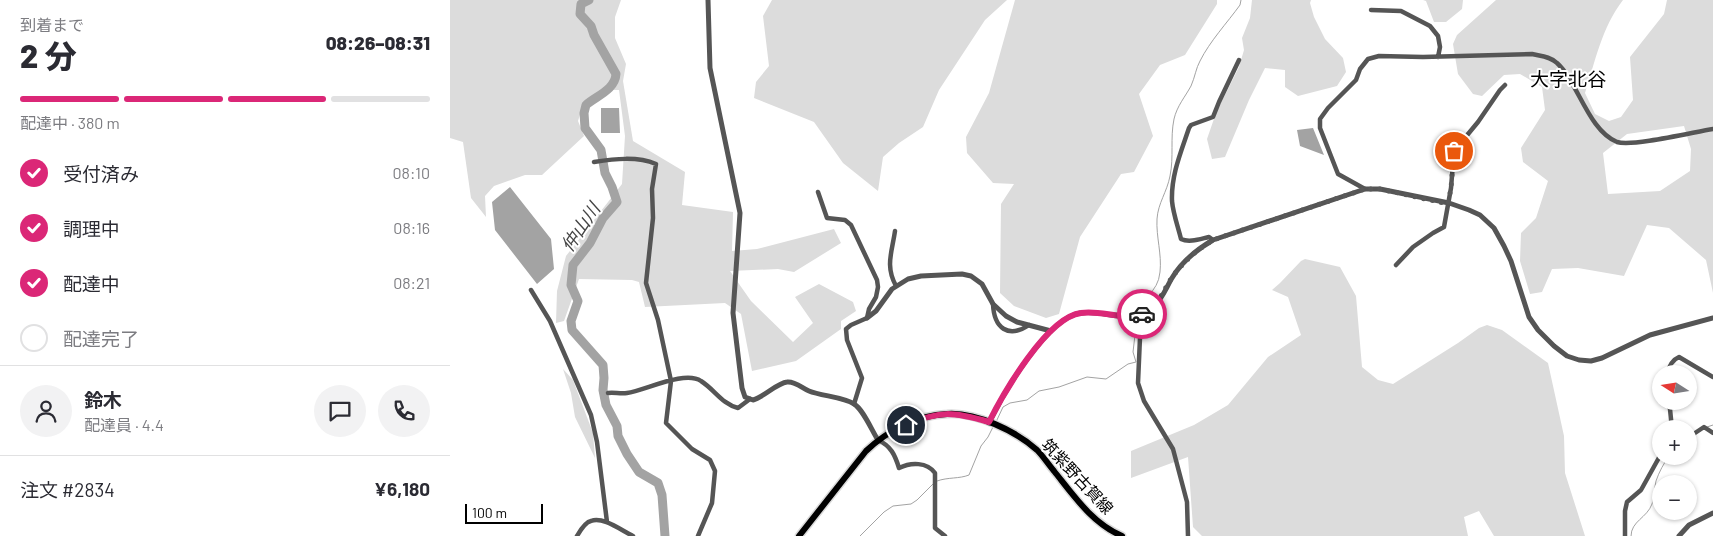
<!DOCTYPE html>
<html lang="ja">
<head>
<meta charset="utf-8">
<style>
	:root { --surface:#fff; --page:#f2f2f3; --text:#2b2b33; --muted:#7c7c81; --line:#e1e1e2; --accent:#db2777 }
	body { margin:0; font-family:Barlow,"Noto Sans JP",sans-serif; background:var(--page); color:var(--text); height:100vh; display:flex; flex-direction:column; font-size:19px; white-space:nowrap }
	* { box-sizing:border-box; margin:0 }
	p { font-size:16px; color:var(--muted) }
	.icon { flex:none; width:28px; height:28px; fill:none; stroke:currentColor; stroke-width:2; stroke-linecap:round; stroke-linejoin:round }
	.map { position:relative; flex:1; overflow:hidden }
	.panel { display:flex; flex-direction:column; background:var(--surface); width:450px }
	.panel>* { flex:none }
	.needle { width:32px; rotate:282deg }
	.tools { position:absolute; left:1202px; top:365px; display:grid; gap:10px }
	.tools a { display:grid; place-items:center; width:45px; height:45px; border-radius:50%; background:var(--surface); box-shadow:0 1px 4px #0004; font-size:25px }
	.scale { position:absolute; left:15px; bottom:12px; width:78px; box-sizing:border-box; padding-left:5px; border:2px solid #000; border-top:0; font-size:14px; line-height:18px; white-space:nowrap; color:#000; -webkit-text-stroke:4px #fff; paint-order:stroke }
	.pin { position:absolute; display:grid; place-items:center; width:42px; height:42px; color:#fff; margin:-21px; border:2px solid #fff; border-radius:50%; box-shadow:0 1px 5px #0007 }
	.courier { position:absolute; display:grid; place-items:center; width:50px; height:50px; margin:-25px; border:4px solid #db2777; border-radius:50%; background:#fff; color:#222; box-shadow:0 1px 6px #0007 }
	.summary em { font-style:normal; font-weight:800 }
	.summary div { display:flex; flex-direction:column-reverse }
	.summary { display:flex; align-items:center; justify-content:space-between; height:85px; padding:0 20px }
	h1 { font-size:32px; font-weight:800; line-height:38px }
	.bar { display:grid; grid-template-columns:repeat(4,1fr); gap:8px 5px; align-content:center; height:60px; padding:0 20px }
	.bar i { height:6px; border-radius:4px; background:var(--line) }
	.bar .active { background:var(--accent) }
	.bar p { grid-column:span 4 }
	.line { display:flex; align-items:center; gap:12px; padding:0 20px; border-top:1px solid var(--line) }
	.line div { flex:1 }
	.round { display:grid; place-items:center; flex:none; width:52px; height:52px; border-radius:26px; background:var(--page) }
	ol { padding:0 20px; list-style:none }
	li { display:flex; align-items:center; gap:15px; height:55px }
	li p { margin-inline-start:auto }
	li .icon { padding:5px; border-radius:50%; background:var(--accent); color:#fff; stroke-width:4 }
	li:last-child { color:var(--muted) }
	li i { width:28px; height:28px; border:2px solid var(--line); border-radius:50% }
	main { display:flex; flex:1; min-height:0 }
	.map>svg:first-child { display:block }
	.green { fill:#dcdcdc; fill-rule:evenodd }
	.water { fill:#a3a3a3 }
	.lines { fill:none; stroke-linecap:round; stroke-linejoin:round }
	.stream { stroke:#a3a3a3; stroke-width:1 }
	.river { stroke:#a3a3a3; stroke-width:9 }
	.primary-casing { stroke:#dbdbdb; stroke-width:9 }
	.minor { stroke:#555; stroke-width:4.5 }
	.tertiary { stroke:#555; stroke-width:5 }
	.primary { stroke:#000; stroke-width:6 }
	.done { stroke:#595959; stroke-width:5; stroke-dasharray:0 9 }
	.route { stroke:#db2777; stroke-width:6 }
	.labels { text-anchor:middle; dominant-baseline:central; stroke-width:4; stroke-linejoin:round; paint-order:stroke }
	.street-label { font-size:16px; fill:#000; stroke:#fff }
	.water-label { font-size:18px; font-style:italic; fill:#444; stroke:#fff }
	.quarter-label { font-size:19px; fill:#000; stroke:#fff }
</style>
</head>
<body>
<main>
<section class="panel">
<div class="summary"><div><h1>2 分</h1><p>到着まで</p></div><em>08:26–08:31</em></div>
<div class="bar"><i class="active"></i><i class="active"></i><i class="active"></i><i></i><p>配達中 · 380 m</p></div>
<ol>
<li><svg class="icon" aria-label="check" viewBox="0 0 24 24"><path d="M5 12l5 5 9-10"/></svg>受付済み<p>08:10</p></li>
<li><svg class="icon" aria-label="check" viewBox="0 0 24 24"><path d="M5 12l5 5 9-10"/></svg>調理中<p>08:16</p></li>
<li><svg class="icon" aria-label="check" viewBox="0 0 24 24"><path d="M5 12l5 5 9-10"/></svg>配達中<p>08:21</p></li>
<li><i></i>配達完了</li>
</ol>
<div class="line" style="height:90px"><a class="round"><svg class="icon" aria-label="person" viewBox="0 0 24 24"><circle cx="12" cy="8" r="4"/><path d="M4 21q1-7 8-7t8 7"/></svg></a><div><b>鈴木</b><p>配達員 · 4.4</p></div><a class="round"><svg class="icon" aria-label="chat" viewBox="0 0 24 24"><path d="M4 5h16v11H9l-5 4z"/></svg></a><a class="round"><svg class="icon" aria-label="phone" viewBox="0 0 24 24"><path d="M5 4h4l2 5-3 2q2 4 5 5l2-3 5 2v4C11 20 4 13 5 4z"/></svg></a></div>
<div class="line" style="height:65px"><div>注文 #2834</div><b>¥6,180</b></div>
</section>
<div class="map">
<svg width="1263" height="536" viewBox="0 0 1263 536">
	<rect width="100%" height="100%" fill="#fff"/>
	<path class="green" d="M0,0H171L165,17V38L176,64L173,81L183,141L235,172L232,205L283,212L282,251L307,249L384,229L391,243L344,272L328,269L280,271L301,301L343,342L363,323L345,297L369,284L403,302L406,311L391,321V329L346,361L302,371L291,314L275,303L195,307L189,282L182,280L129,279L114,321L106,323L107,291L116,256L172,184L175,136L169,90H155L133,105L128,121L134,136L92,175H75L44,186L35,196L36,217L21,198L13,142L0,138Z
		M322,0H557L535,20L489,90L473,127L449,143L433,157L428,191L393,163L364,122L304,98L306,82L319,66L313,16Z
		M565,0H767V4L735,55L710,65L689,94L703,136L684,172L671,174L630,237L609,314L596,318L564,306L550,293L551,204L564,184L543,183L517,153L516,137L539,93Z
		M802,0H861L860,3L864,17L875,39L893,58L896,72L887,86L848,96L835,87V70L815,68L799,100L775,157L762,159L757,139L766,113L789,67L794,50L792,38L800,18Z
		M973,0H1013L1012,9L996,22H984L976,1Z
		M1046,0H1173C1152,27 1145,62 1135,93L1145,114L1159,121L1171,117L1183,100L1180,57L1214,14L1217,0H1263V293L1256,260L1219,228L1197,225L1174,276L1128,268L1102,269L1092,292L1080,294L1070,261L1071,233L1086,218L1098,181L1073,162L1071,148L1095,110L1092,87L1070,74L1054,75L1032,96L1023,94L1008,74L1003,44L1007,35ZM1234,126L1241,149L1240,171L1210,191L1158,194L1153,153L1177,134Z
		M855,259L890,267L906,296L912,367L928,380L943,384L1008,343L1029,328L1037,325L1052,330L1098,363L1114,436L1115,473L1135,536H1044L1029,511L1014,517L1018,536H752L743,527L738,457L681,478V451L744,425L778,405L818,357L851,335L838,297L822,290L830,283L851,261Z
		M113,369L123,380L143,433L145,458L125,417L121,393Z"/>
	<path class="water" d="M151,108H169L170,133H151Z
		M863,128L874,155L850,146L847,130Z
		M60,187L101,239L104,269L87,284L45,230L42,202Z"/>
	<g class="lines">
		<path class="stream" d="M687,314C691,296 708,294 710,272C712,254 706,237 707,219C708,203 717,192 720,176C724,157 720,138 724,119C727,106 735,97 741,86C745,77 746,68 750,61C760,41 777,23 790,5L791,0
			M546,422L553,407L560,403L577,400L589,391L609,387L637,377L656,379L678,364L686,362L683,352L687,318
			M1257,427L1263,425
			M1239,441L1243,437
			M487,481C498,477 509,479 519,475L531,446L538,437L544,425
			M410,536L434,512L443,506L461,504L467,500L484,483
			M1181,536C1181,521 1197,518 1202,504C1205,497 1204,488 1206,481C1209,472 1214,463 1219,456"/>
		<path class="river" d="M139,0L131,4L130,14L141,26L144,35L166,74C165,90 146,96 136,105L134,113L135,128L151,150L155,173L162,187L167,202L153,218L140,243L123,265L121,285L128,301L121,321L122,330L153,365L154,378L153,390L156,405L167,426L168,436L177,454L189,472L208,483L212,495L215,536"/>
		<g class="primary-casing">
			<path id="primary" d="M349,536L416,451C437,431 467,415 497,414C526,412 566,431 587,450C593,456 598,464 604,471C624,496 642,523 672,536"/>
		</g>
		<path class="minor" d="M921,10L951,11L980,26L988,36L990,47L988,57
			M144,162C164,159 187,156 206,164L202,189L203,218L196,283L208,320L221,381L216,423L242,449L260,460L265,471L262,503L248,536
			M915,189L888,174L870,128V119L878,108L906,80L910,69L918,59L929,56L973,57L1082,54C1090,56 1100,56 1107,63C1128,82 1138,130 1167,142C1182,147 1244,132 1263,129
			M368,192L377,218L395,220L401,225L427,280L428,287L426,297L419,309L417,318L401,325L396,329L397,340L412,378L404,404
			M445,231C442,252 435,266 446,286
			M763,240L759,237C750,239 739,243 731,239C728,227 723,213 722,201C721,175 731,152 739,128L741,125L763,117L769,102L789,60
			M946,265L963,247L983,233L994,227L1001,188L1004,151L1028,122L1050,90L1055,85
			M81,290L100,321L141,415L147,442L157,522
			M543,304C544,328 558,339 579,325
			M691,315L688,383L694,401L723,449L737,502L738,536
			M1217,374C1219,366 1222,360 1229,357L1263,377
			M158,393C164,392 170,394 177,393C196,390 235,370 251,381C265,390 272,404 288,408L300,399
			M1217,401L1220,409L1222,429
			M1239,437L1254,427L1263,433
			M428,440C441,446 445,455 449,468C461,462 477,462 485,473V528L495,536
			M127,536C130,531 135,522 141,521C153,516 172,531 183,536
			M1175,536V511L1177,502L1191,490L1211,454"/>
		<path class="tertiary" d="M258,0L260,68L290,213L283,313L292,388L295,397L303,400C314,397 327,383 337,382C345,381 352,388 359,391C371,396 394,397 404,404C413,409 422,431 428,440
			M417,318L426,311L442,289L458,279L471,276L512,274L521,276L532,284L543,304L556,316L567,322L601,331
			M539,423C553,394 596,319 630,313C654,309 682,327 703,307C712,300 716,288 722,278C732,261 746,250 763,240L915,189H930L999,203L1019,210L1030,215L1044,228L1054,246L1061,261L1079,317L1088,330L1104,346L1117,356L1129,360L1141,361L1152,358L1200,335L1263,318
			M1229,536L1239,525L1263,513"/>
		<use href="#primary" class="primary"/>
	</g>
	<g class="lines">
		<path class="done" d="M692,314C712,302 711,293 723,276C735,260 747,250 763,240L915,189H930L998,204L1001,188L1004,151"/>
		<path class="route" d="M456,425C491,410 503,412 539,422C553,394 597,317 631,313C652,310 671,320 692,314"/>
	</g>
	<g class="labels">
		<g class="street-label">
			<text transform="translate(628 476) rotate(47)">筑紫野古賀線</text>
		</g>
		<g class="water-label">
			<text transform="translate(130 227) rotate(-56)">仲山川</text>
		</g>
		<g class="quarter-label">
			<text x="1118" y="78">大字北谷</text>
		</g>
	</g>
</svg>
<div class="tools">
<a><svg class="needle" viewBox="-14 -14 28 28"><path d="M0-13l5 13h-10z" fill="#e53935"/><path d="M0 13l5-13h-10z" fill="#7c7c81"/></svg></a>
<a>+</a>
<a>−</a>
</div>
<div class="scale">100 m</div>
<div class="pin" style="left:1004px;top:151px;background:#ea580c"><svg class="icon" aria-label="bag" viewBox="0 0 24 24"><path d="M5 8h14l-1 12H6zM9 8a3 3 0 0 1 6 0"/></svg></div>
<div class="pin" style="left:456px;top:425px;background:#1f2937"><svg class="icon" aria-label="home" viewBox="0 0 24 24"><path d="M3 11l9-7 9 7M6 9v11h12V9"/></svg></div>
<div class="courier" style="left:692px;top:314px"><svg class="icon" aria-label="car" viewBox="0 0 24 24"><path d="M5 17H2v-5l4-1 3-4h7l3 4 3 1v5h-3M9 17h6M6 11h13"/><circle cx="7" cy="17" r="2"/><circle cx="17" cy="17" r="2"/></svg></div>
</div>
</main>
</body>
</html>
